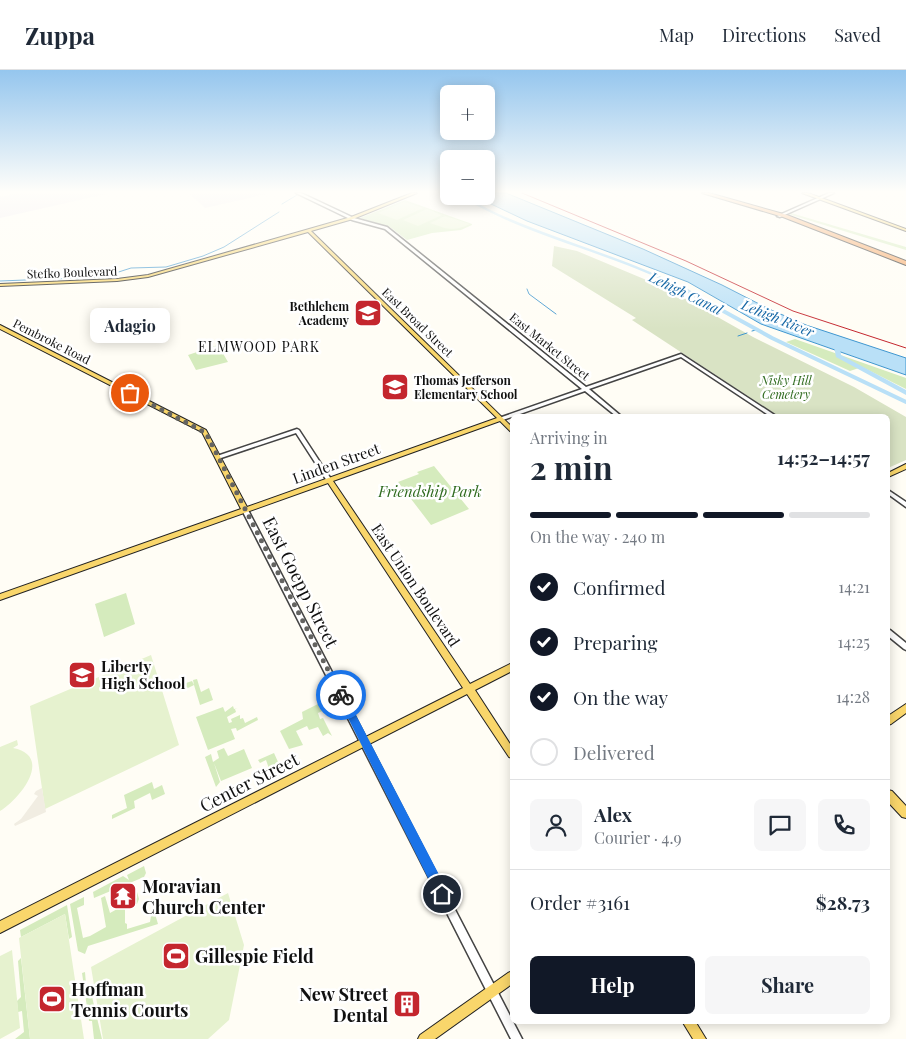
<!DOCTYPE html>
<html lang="en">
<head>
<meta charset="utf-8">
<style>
	:root { --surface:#fff; --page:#f6f6f7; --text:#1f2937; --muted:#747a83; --line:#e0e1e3; --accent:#111827 }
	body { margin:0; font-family:"Playfair Display",serif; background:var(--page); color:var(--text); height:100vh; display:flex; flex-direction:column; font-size:19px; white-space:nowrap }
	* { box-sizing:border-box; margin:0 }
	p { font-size:16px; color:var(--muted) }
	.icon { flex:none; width:28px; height:28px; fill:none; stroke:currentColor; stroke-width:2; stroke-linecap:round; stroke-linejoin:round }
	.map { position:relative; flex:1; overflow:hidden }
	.panel { position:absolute; left:510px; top:344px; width:380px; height:610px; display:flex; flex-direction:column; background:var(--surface); border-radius:8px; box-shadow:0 2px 12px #0003 }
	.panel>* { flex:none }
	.controls { position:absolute; left:440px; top:15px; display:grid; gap:10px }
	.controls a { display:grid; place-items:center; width:55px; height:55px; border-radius:8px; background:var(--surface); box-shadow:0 2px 12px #0003; font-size:25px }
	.pin { position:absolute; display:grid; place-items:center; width:42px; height:42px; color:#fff; margin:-21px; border:2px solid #fff; border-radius:50%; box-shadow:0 1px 5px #0007 }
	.courier { position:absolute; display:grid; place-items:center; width:50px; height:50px; margin:-25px; border:4px solid #1a73e8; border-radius:50%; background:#fff; color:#222; box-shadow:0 1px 6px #0007 }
	.bubble { position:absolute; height:35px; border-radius:8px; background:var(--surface); box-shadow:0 2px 12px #0003; font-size:16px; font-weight:700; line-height:35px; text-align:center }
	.headline em { font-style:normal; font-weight:700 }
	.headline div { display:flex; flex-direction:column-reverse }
	.headline { display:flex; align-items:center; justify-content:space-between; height:85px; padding:0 20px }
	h1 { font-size:32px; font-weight:700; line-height:38px }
	.bar { display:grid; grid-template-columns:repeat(4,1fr); gap:8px 5px; align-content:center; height:60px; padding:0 20px }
	.bar i { height:6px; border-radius:4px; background:var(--line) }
	.bar .on { background:var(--accent) }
	.bar p { grid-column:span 4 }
	.line { display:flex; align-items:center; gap:12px; padding:0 20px; border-top:1px solid var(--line) }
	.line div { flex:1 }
	.round { display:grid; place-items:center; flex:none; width:52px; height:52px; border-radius:8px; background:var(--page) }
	ol { padding:0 20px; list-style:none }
	li { display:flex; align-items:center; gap:15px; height:55px }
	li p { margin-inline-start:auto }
	li .icon { padding:5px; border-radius:50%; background:var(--accent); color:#fff; stroke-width:4 }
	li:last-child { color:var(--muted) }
	li i { width:28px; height:28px; border:2px solid var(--line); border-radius:50% }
	.action { display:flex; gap:10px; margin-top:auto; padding:10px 20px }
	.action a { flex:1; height:58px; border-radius:8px; background:var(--accent); color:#fff; font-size:20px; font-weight:700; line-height:58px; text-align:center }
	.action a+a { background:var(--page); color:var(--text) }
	header { display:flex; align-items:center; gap:30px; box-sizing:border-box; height:70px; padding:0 25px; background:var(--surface); border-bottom:1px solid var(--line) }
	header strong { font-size:24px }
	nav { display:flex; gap:28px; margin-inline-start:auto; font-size:18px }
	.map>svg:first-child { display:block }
	.industrial { fill:#eee6ef }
	.green { fill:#d5ebbd }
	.cemetery { fill:#d9e3c4 }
	.pitch { fill:#e6f2cf }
	.plaza { fill:#f1ede2 }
	.water { fill:#b9e0f7; stroke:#3f96cf }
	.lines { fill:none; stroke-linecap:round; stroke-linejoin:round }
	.stream { stroke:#3f96cf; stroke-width:1 }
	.canal-far1 { stroke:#b9e0f7; stroke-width:2.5 }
	.canal { stroke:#b9e0f7; stroke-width:4 }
	.river { fill:#b9e0f7; fill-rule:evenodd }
	.minor-casing { stroke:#444; stroke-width:3 }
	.major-casing { stroke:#222; stroke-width:2 }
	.highway-casing { stroke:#222; stroke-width:2 }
	.minor { fill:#fff; fill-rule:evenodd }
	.major { fill:#f9d66b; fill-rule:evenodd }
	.highway { fill:#f5a25d; fill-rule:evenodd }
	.rail { stroke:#c4262e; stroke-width:1 }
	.route { fill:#1a73e8 }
	.done { stroke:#646461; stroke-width:5; stroke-dasharray:0 9 }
	.labels { text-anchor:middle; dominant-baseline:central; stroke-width:5; stroke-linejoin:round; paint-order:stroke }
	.far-street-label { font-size:12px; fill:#111; stroke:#fff }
	.far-poi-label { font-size:12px; font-weight:bold; fill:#111; stroke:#fff; text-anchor:end }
	.far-park-label { font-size:12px; font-style:italic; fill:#2f6b1f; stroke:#fff }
	.far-water-label { font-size:14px; font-style:italic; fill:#1768a6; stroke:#fff }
	.far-neighbourhood-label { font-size:14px; letter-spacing:1px; fill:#111; stroke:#fff }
	.street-label { font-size:15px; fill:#111; stroke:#fff }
	.park-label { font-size:15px; font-style:italic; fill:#2f6b1f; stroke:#fff }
	.poi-label { font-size:15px; font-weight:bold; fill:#111; stroke:#fff; text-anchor:start }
	.near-street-label { font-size:18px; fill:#111; stroke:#fff }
	.near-poi-label { font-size:18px; font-weight:bold; fill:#111; stroke:#fff; text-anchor:start }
</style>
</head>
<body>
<header>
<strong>Zuppa</strong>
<nav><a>Map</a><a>Directions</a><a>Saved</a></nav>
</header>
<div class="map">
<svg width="906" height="969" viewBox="0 0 906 969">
	<rect width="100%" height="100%" fill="#fffdf5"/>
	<path class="industrial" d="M18,123H100L106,124L0,148V127Z
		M189,123H271L205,138Z"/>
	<path class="green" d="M405,130L472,154V155L461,160L432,163L407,170L390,157L360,148Z
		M791,143L906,177V180L788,144Z
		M795,269L906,308V319L862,297L850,301L786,272Z
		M218,275L228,292L196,300L188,285Z
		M434,396L469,439L431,455L398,412L419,404L417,402Z
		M126,523L135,554L104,567L95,534Z
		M197,609L201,622L209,618L213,630L200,635L194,615L184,620L183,614L192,611L194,615L193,610Z
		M332,633L338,641L336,642L331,637L318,643L320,649L323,648L332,666L328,663L323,666L318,657L309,660L307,656L296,661L303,675L289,679L280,661L303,649L302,642L318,634L320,639Z
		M233,636L234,639L238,638L235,639L236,642L227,647L229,653L232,652L231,649L240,645V649L243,648L245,653L257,647L258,650L237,661L236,658L231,659L235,669L208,680L196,647L223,637L225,642Z
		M224,678L228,686L244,679L252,698L221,711L214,693L220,712L216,717L205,687L211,684L213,692L219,688L217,681Z
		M274,683L283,703L273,710L266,690L260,693L258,690Z
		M152,712L154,719L162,715L165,724L152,730L150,723L134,731L135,738L112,749V745L127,738L124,725Z
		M144,796L146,803L144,807L94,828L93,822L123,806L129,810L127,805Z
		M137,822L139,829L137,834L125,838V853L127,854V859L150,852L151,846L155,844L158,854L88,876L85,884L78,881L70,834L84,827V835L77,838L83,868L90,866L106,857L101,828L105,826L110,843L137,828Z
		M67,835L72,867L69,869L65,844L21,867L20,860Z
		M21,888L30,969H15L24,962L22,941L18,942L17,931L21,927L18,891Z
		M85,902L86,914H89L102,969H94L92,951H89L82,903Z"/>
	<path class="cemetery" d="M554,176L577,181L668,219L753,267L854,317L906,347V390L888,398V346H778L632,250L636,248L552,196Z"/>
	<path class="pitch" d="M404,132L423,138L397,150L378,143Z
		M427,139L442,145L418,156L403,150Z
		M445,146L470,154C453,162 447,159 430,153Z
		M151,585L179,675L45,739L30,636Z
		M17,670L18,675L13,678C54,686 20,729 0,741V677Z
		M228,823L244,875L229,950L208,969H103L91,897Z
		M65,844L84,969H30L19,868Z
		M12,880L20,958L0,969V886Z"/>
	<path class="plaza" d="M42,718L46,742L15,756L14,754L21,749L38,726L34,724L36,721Z"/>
	<path class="water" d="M486,123H506L643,179L722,215L769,239L806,255L906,288V305L761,254L688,212L527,151L474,126H486Z"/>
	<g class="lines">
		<path class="stream" d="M282,134L297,125
			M0,211L103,207L131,198L166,197L203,186L224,177L279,142
			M527,219L529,224L556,244
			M752,261L756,260
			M738,266L747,263"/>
		<path class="canal-far1" d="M460,126C477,134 494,144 512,151C570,176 633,191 689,222"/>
		<path class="canal" d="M687,221L772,268L906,332"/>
		<path class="river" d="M836,269L839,271L841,285L906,320V325L836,287L833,271Z"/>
		<g class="minor-casing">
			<path id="minor" d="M296,123H301L354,148L387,157L586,317L681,284L776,346H770L681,287L589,319L621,346H616L585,321L503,350H499V348L582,319L385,159L352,150Z
				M829,123H834L780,147L777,146Z
				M297,359L299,360L331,409L332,410L331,411H327L296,363L221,388L219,389L216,387L217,386Z
				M888,420L906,432V437L888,424Z
				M245,438L248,440L522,969H511L242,440Z
				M888,559L890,560L906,573V580L904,579L888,566Z"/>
		</g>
		<g class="major-casing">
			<path id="major" d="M412,123H417L353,149L311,161L512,357V362L510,361L500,351L333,411L470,614L512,593V601L475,620L512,677V688L509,687L467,624L0,863V851L463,618L328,413L0,530V524L241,439L202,362L0,259V255L206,360L247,437L497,348L308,162L148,207L117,211L0,216V214L117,209L148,205L351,147Z
				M802,123H808L906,159V161Z
				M906,394V399L888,407V403Z
				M906,634V643L891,654L888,655V646Z
				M888,720L892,721L906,736V748L902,747L888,732Z
				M512,901V914L435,969H418L420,965L508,903Z
				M682,951H695L706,969H693Z"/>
		</g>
		<g class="highway-casing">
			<path id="highway" d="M702,123H709L787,145L906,191V195L783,147Z"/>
		</g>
		<use href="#minor" class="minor"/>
		<use href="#major" class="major"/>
		<use href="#highway" class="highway"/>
		<path class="rail" d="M522,123L686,191L793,241L906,278"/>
	</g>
	<linearGradient id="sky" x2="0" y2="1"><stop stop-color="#95c6ee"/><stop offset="0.47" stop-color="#fffefa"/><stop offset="1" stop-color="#fffefa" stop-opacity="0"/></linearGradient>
	<rect width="906" height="259" fill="url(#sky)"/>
	<path class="route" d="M341,620L344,622L447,820L448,824L447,828L442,830L438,828L338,628L336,625Z"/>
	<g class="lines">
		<path class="done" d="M130,323L206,363L341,625"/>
	</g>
	<defs>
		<g id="school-square" transform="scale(1.4375)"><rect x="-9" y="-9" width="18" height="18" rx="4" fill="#c4262e" stroke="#fff"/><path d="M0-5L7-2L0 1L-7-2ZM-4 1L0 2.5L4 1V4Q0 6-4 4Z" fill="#fff"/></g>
		<g id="temple-square" transform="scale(1.4375)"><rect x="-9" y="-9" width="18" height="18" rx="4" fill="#c4262e" stroke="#fff"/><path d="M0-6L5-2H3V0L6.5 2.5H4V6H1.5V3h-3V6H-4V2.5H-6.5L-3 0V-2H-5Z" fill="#fff"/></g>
		<g id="stadium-square" transform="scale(1.4375)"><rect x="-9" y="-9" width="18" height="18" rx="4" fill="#c4262e" stroke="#fff"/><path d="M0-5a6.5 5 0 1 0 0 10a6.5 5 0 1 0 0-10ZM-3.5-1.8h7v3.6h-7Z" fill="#fff"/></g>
		<g id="building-square" transform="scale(1.4375)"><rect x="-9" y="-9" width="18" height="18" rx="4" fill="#c4262e" stroke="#fff"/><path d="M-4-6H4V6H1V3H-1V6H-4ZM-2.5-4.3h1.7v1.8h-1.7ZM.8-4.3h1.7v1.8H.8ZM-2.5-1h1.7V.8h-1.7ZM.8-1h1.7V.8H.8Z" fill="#fff"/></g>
	</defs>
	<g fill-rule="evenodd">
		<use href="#school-square" x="368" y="243"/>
		<use href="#school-square" x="395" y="317"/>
		<use href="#school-square" x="82" y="605"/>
		<use href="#temple-square" x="123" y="826"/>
		<use href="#stadium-square" x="176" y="886"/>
		<use href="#stadium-square" x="52" y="929"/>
		<use href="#building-square" x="407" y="934"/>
	</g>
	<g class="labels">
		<g class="far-street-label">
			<text transform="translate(72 202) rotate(-2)">Stefko Boulevard</text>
			<text transform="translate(418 252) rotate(44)">East Broad Street</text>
			<text transform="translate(52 271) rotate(27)">Pembroke Road</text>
			<text transform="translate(550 276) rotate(39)">East Market Street</text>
		</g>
		<g class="far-poi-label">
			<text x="349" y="236">Bethlehem<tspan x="349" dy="14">Academy</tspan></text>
			<text x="414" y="310" text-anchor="start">Thomas Jefferson<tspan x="414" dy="14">Elementary School</tspan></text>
		</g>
		<g class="far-park-label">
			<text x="786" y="310">Nisky Hill<tspan x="786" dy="14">Cemetery</tspan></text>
		</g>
		<g class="far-water-label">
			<text transform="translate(686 223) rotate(26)">Lehigh Canal</text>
			<text transform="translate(778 248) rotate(22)">Lehigh River</text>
		</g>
		<g class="far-neighbourhood-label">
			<text x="259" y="276">ELMWOOD PARK</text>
		</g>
		<g class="street-label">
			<text transform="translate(336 393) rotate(-20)">Linden Street</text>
			<text transform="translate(416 515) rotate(56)">East Union Boulevard</text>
		</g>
		<g class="park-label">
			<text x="430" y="421">Friendship Park</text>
		</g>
		<g class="poi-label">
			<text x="101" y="596">Liberty<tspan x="101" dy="17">High School</tspan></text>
		</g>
		<g class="near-street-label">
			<text transform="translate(301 512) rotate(63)">East Goepp Street</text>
			<text transform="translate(249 712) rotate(-27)">Center Street</text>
		</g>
		<g class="near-poi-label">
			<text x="142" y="816">Moravian<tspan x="142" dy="21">Church Center</tspan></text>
			<text x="195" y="886">Gillespie Field</text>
			<text x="71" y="919">Hoffman<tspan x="71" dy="21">Tennis Courts</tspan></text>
			<text x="388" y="924" text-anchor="end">New Street<tspan x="388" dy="21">Dental</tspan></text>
		</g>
	</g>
</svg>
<div class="controls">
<a>+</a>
<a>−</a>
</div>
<div class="pin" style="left:130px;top:323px;background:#ea580c"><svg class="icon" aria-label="bag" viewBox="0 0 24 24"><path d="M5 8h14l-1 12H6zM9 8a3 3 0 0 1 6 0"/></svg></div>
<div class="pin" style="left:442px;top:824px;background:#1f2937"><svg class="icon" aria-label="home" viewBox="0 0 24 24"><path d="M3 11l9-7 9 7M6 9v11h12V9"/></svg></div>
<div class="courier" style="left:341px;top:625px"><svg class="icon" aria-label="bike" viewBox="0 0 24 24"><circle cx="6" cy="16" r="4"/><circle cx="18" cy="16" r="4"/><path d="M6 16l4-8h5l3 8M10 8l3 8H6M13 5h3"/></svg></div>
<div class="bubble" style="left:90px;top:238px;width:80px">Adagio</div>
<section class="panel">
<div class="headline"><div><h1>2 min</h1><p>Arriving in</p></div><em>14:52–14:57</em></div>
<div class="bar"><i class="on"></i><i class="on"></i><i class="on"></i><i></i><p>On the way · 240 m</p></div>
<ol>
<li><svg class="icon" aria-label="check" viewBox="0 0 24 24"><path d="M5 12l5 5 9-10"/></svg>Confirmed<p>14:21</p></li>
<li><svg class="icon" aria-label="check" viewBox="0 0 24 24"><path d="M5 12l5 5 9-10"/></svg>Preparing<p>14:25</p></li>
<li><svg class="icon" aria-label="check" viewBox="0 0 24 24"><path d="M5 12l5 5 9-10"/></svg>On the way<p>14:28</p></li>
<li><i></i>Delivered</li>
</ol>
<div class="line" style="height:90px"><a class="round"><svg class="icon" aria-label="person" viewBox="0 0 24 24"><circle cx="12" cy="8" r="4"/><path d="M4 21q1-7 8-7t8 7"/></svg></a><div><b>Alex</b><p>Courier · 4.9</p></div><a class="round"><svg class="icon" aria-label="chat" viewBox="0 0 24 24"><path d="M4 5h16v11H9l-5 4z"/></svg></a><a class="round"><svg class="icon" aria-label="phone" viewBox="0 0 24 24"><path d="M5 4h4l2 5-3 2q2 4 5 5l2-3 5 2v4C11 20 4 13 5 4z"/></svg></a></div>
<div class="line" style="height:65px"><div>Order #3161</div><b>$28.73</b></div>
<div class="action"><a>Help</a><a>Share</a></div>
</section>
</div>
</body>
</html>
